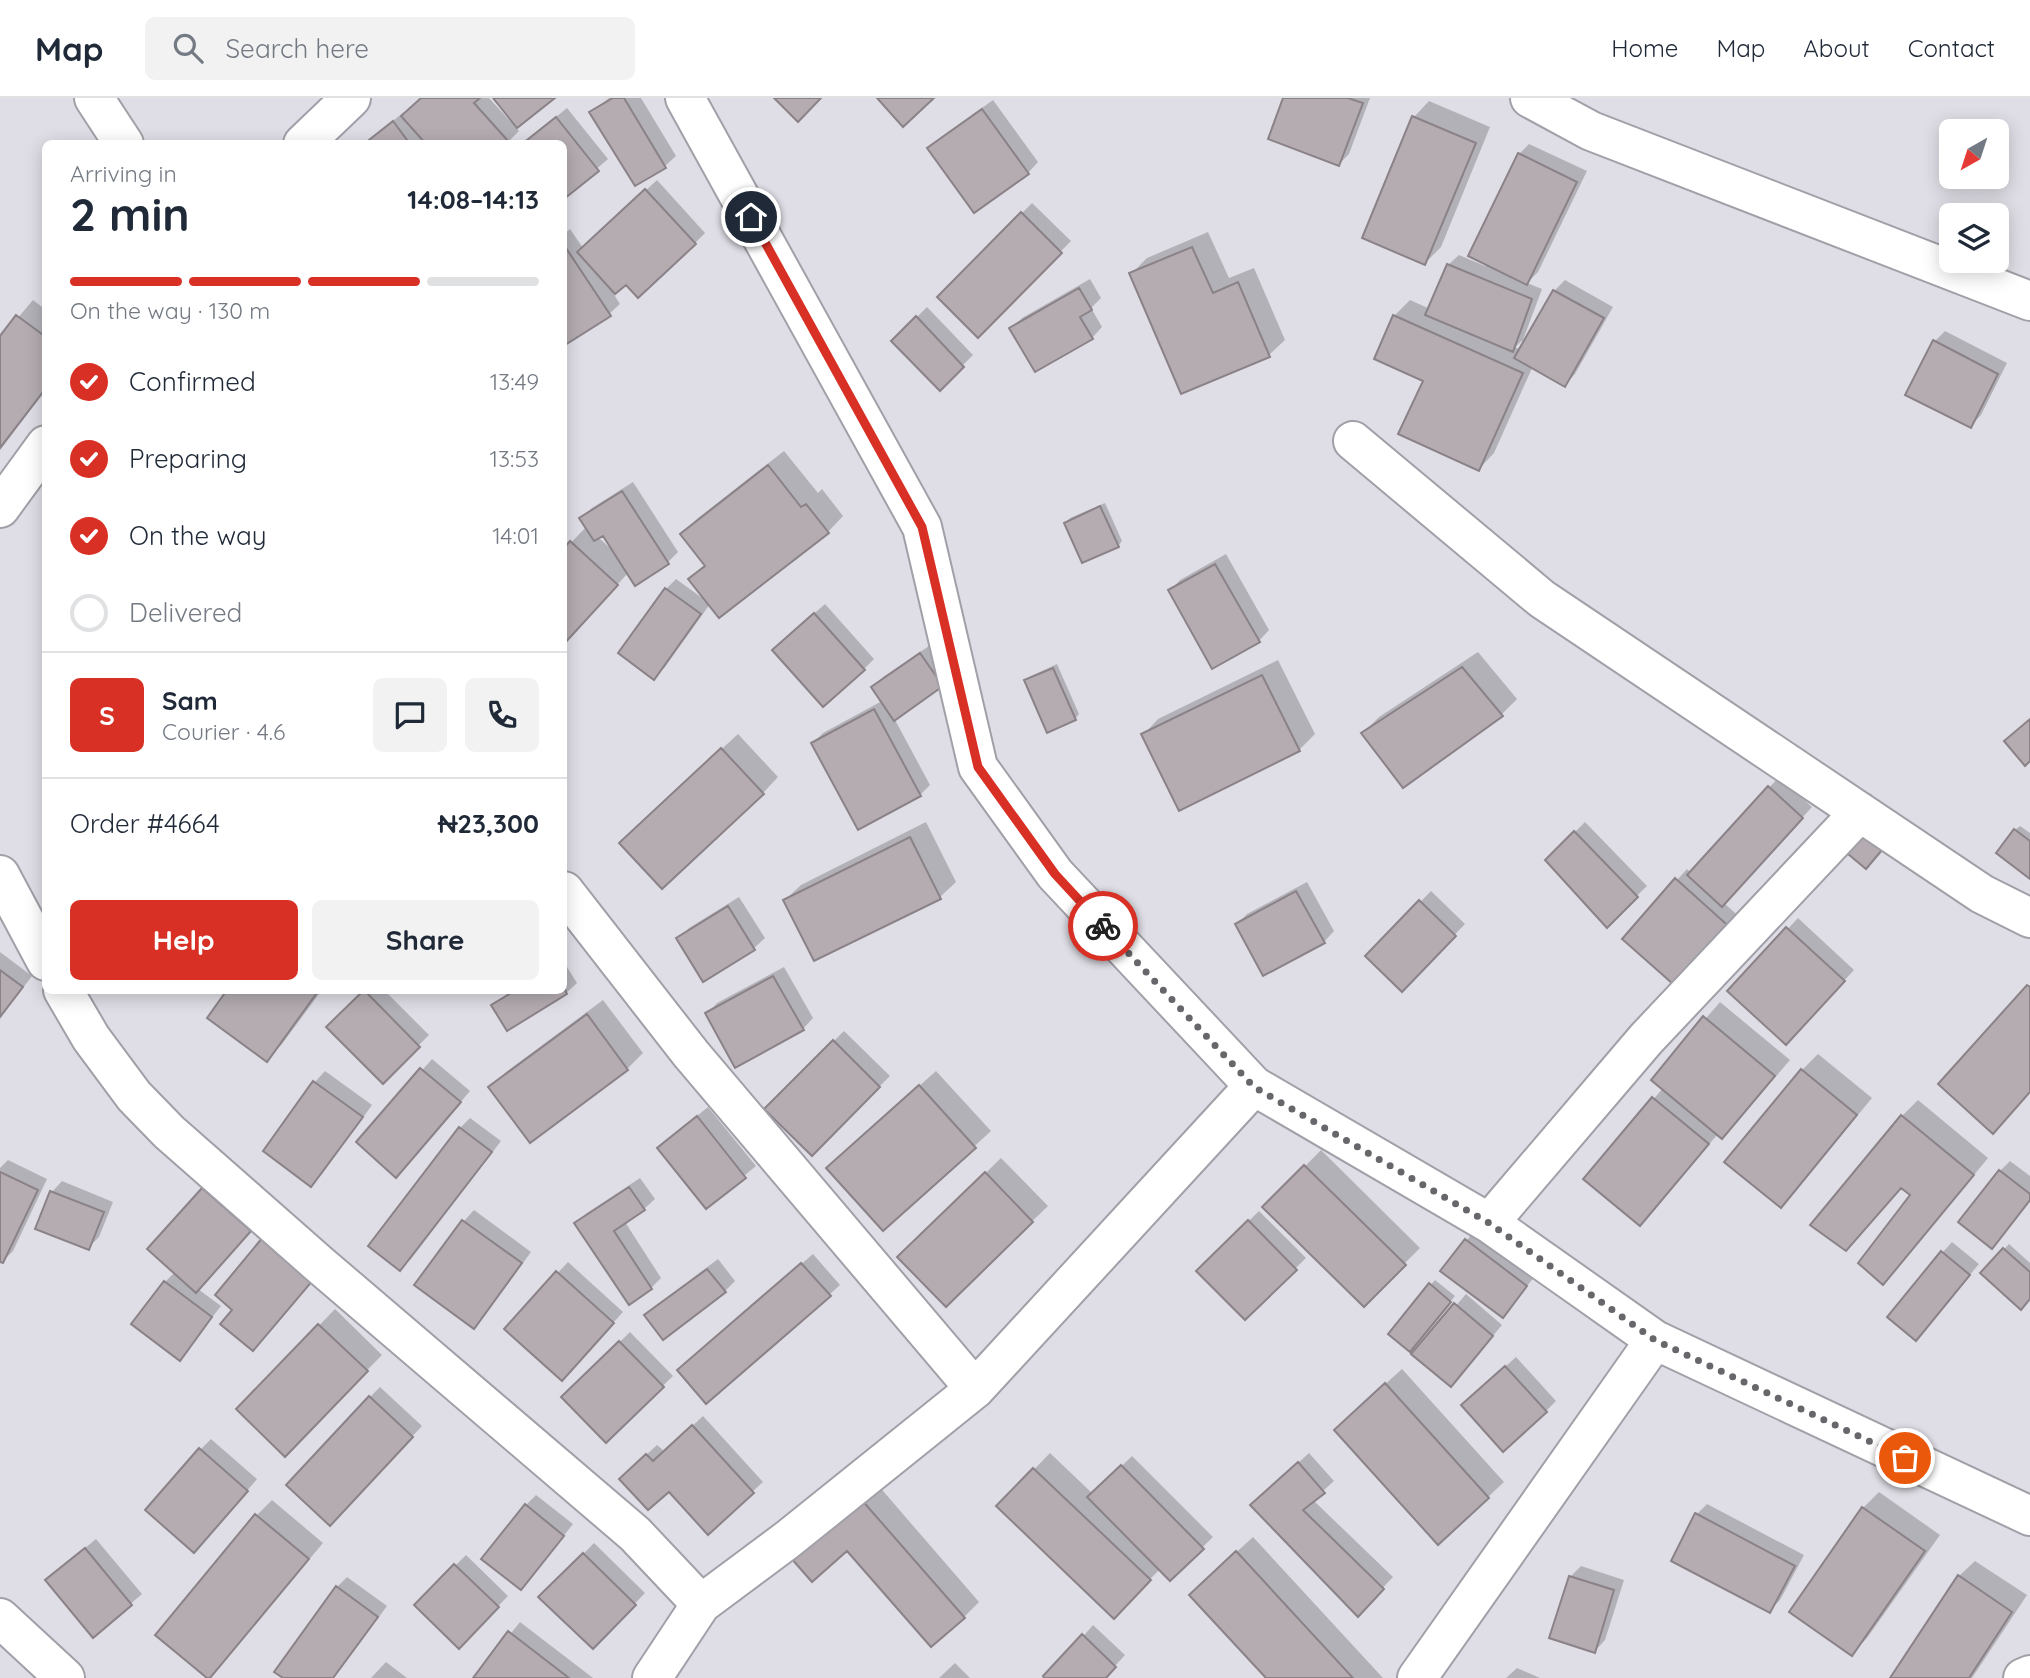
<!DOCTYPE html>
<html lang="en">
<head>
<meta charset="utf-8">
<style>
	:root { --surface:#fff; --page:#f2f2f3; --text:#1f2937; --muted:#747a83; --line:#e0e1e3; --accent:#d93025 }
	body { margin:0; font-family:Quicksand,sans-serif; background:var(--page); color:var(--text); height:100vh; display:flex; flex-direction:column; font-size:26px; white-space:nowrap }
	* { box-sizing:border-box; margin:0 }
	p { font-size:23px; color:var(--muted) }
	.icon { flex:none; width:38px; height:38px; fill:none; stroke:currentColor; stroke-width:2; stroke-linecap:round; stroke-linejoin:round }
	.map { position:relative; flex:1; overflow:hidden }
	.sheet { position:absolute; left:42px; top:42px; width:525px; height:854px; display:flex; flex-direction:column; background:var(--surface); border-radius:10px; box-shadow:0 4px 18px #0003 }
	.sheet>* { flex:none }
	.needle { width:46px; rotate:219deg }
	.tools { position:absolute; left:1939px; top:21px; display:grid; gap:14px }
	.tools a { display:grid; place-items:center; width:70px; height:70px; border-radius:10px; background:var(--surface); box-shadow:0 4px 18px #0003; font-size:35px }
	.pin { position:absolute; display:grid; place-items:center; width:60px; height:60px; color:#fff; margin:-30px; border:4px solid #fff; border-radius:50%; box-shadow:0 2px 7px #0007 }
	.courier { position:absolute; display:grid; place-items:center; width:70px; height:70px; margin:-35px; border:5px solid #d93025; border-radius:50%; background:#fff; color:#222; box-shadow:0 2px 9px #0007 }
	.head em { font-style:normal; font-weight:700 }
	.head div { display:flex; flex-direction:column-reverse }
	.head { display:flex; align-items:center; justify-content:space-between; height:119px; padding:0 28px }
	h1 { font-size:46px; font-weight:700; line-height:52px }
	.bar { display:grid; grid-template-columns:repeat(4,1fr); gap:10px 7px; align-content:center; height:84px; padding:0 28px }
	.bar i { height:9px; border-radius:5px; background:var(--line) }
	.bar .selected { background:var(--accent) }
	.bar p { grid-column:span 4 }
	.line { display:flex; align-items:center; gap:18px; padding:0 28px; border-top:2px solid var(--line) }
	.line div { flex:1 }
	.round { display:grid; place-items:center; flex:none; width:74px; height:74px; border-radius:10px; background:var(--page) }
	ol { padding:0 28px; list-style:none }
	li { display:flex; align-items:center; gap:21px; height:77px }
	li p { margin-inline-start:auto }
	li .icon { padding:7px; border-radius:50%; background:var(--accent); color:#fff; stroke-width:4 }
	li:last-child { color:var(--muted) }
	li i { width:38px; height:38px; border:4px solid var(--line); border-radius:50% }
	.primary-button { display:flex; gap:14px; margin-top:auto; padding:14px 28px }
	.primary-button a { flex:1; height:80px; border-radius:10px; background:var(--accent); color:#fff; font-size:28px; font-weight:700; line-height:80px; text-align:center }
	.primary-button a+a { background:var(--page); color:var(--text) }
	header { display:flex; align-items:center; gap:42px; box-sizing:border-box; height:98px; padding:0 35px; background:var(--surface); border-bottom:2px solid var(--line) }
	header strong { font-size:33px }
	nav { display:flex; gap:38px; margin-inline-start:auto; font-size:24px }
	.search { width:490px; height:63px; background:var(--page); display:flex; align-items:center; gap:18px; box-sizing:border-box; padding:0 24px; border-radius:10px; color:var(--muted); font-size:26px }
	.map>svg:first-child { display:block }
	.shadow { fill:#0003; fill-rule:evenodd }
	.building { fill:#b4acb1; stroke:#8a8287; stroke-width:2 }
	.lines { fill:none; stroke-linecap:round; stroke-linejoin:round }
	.minor-casing { stroke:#a19fa7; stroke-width:42 }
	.minor { stroke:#fff; stroke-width:38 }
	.done { stroke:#67666a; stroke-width:7; stroke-dasharray:0 12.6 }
	.route { stroke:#d93025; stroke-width:9 }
</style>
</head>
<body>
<header>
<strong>Map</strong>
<div class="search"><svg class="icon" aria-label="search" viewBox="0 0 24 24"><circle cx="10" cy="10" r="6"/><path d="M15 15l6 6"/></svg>Search here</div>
<nav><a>Home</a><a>Map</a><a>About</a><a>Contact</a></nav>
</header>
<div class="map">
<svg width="2030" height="1580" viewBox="0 0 2030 1580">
	<rect width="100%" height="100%" fill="#dfdee6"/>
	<path class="shadow" d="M422,0H489L511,24L513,22L496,0H553L515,29L519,33L506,46H364L404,14L406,16Z
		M609,0H641L676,58L665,68L636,86L591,14Z
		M1285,0H1370L1349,56L1339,66Z
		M993,2L1038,64L1028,75L930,50L940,40Z
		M1429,3L1490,29L1441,149L1425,165L1414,19Z
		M567,10L608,61L564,99V46H523Z
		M1529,46L1587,73L1538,174L1527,185L1542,191L1523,242L1515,249L1521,252L1554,193L1565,182L1613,209L1575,276L1565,287L1533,268L1494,355L1479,371L1425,282L1394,218L1410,202L1430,211L1448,167L1459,157L1485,168L1519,56Z
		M657,82L705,135L695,145L626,185L613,195L620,206L609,216L565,245L564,136L570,131L583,150Z
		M1032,105L1071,143L978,237L940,199Z
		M1208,134L1229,180L1254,170L1285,242L1269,257L1131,176L1147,160Z
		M1090,181L1101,200L1091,210L1102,229L1092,240L1012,231L1022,220Z
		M33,202L46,212V292L0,352V241Z
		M927,209L973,257L940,290L893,243Z
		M1945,233L2007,265L1981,317L1971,328L1935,243Z
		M784,353L818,395L822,391L843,418L828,434L710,506L665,569L654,580L666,491L676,481L705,502L690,481L705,466L682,436L698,420Z
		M633,384L678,454L667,465L628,475L564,545V452L587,428L582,420L592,410ZM603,436L612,452L598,439Z
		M1105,405L1122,443L1118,448L1066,425L1070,420Z
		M1226,456L1269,532L1259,543L1170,493L1180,482Z
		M825,506L874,561L864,571L785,541Z
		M932,546L953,577L894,620L930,687L920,697L813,645L823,635L882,603L873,589L883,579Z
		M1478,554L1517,601L1502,616L1363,635L1379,619Z
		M1278,562L1315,636L1299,652L1143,637L1158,621Z
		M1057,566L1079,616L1075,621L1026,583L1031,578Z
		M738,636L778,679L763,695L637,729Z
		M1779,679L1812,709L1724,805L1743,822L1691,880L1677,782L1687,771L1691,775Z
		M926,724L956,784L940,799L785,802L801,787Z
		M1585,724L1647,788L1607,827L1547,762Z
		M2020,728L2030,735V779L2015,732Z
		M1307,784L1334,833L1324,844L1237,826L1247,816Z
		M1431,793L1465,826L1402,891L1368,858Z
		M739,799L765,840L754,850L704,882L678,841L689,830Z
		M1798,820L1854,872L1796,935L1730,893Z
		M0,854L32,878L0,920Z
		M564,864L577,885L566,895L493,908L512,892H564Z
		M784,869L813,920L803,931L707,916L717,905Z
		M229,892H322L282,946L267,962Z
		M366,892H384L429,937L383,983L329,929Z
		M603,902L643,955L627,971L530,1043L490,989L506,974Z
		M1720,904L1790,962L1738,1023L1722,1039L1718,1036L1639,1126L1586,1081L1663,990L1653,982Z
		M844,933L890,978L812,1056L766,1011Z
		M1818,956L1872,1000L1796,1092L1781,1108L1727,1063L1802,972Z
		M432,961L470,993L407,1067L359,1044Z
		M325,973L372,1007L322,1076L311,1087L265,1053L315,984Z
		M936,973L991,1033L884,1131L844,1055Z
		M1918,1002L1988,1060L1898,1169L1882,1185L1912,1097L1902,1088L1813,1127L1902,1018Z
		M708,1009L756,1068L706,1109L670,1040Z
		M470,1020L501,1043L411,1161L400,1171L460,1030Z
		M1321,1052L1420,1150L1364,1206L1265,1109Z
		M1001,1060L1048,1108L946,1207L900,1159Z
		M8,1062L47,1081L13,1153L3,1163L0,1162V1070Z
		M2010,1063L2030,1078V1102L1992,1149L2000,1073Z
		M640,1080L655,1101L644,1111L625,1124L661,1180L651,1190L576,1125L587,1115Z
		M213,1081L260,1122L198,1191L221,1208L180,1260L165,1184L175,1174L203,1091Z
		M62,1083L113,1104L99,1139L88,1150L52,1094Z
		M474,1112L531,1154L484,1218L474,1229L417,1187L464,1123Z
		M1259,1113L1306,1160L1245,1220L1198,1173Z
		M1476,1131L1536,1177L1502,1218L1442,1173Z
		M1952,1144L1979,1166L1916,1240L1942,1155Z
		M2009,1146L2030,1165V1199L1982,1175Z
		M813,1156L840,1187L829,1197L690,1262Z
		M718,1161L735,1183L725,1193L647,1217L657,1207Z
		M568,1164L623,1214L572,1270L506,1231Z
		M1435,1182L1455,1198L1414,1247L1390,1236Z
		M1466,1196L1502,1227L1461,1276L1414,1256Z
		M335,1211L382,1257L285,1356L239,1311Z
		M630,1234L673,1278L606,1343L564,1299Z
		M1516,1259L1556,1303L1546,1313L1474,1297Z
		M1402,1271L1504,1384L1488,1399L1352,1316Z
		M380,1289L422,1328L341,1415L370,1299Z
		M703,1318L763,1384L752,1394L669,1392L631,1371L657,1347L665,1354Z
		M211,1341L257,1381L205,1442L200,1352Z
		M1050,1355L1093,1396L1132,1358L1213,1439L1170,1481L1160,1471L1114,1518L999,1408Z
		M1309,1355L1334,1383L1313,1402L1393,1479L1358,1516L1263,1397Z
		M877,1386L979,1504L964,1519L848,1450L812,1481Z
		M1879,1394L1940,1437L1867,1540L1852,1556L1791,1513L1863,1410Z
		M536,1397L573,1426L531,1479L526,1407Z
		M272,1402L323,1445L224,1563L209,1579L257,1417Z
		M1707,1406L1804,1457L1780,1502L1769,1513L1697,1416Z
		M1253,1439L1383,1580H1269L1207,1481Z
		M96,1441L142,1496L93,1538L58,1472Z
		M594,1445L645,1495L593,1549L541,1499Z
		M466,1457L508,1498L459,1548L416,1507Z
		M1975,1463L2027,1497L1972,1580H1892L1959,1478Z
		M1581,1468L1624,1482L1605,1542L1595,1553L1570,1479Z
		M347,1479L387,1508L334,1580H286L337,1489Z
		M520,1524L593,1580H475Z
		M1093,1527L1125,1557L1104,1580H1047Z
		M386,1564L407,1580H371Z
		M955,1565L970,1580H939Z
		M1517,1570L1540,1580H1506Z"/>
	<path class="building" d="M421,0H480L474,5L509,44L426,46L401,18Z
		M493,0H555L517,30Z
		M613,0H624L666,70L635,88L589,14Z
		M774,0H821L798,24Z
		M877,0H934L903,29Z
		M1283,0H1348L1363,5L1339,68L1268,41Z
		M982,11L1029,76L974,115L927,50Z
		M1412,18L1476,45L1425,167L1362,140Z
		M556,19L599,73L564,101V46H522Z
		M393,23L410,46H364Z
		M1518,55L1577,84L1527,187L1468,158Z
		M645,91L696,146L638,200L626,187L615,196L577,154Z
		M1021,114L1062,155L978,240L937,199Z
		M564,147L611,218L565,247L564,246Z
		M1192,149L1213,195L1238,184L1270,259L1181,296L1129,175Z
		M1447,166L1532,201L1513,254L1425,217Z
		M1079,190L1092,212L1080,219L1093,241L1035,274L1009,230Z
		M1553,192L1604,220L1565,289L1514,260Z
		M16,217L46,239V290L0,350V238Z
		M1393,217L1523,275L1479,373L1398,336L1423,283L1374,261Z
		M916,218L964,269L940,293L891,243Z
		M1933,242L1998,276L1971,330L1905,297Z
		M768,367L801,409L806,406L829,435L719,520L688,481L705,468L680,436Z
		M622,393L669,466L635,488L603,438L594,443L579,420Z
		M1100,408L1119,449L1082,465L1064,425Z
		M570,443L618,487L564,546V450Z
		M1215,466L1260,544L1212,571L1168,492Z
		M665,490L701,516L654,582L618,555Z
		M814,515L865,572L823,609L772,552Z
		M920,555L943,588L894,623L871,589Z
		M1462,569L1503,618L1403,690L1361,635Z
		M1053,570L1076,622L1047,635L1024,582Z
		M1262,577L1300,653L1179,713L1141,636Z
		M874,611L921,698L858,732L811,645Z
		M2030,621V663L2025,668L2004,643Z
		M721,650L764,696L662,791L619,745Z
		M1768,688L1803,720L1722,809L1687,777Z
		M2014,731L2030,743V781L1996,755Z
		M1858,732L1882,752L1866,771L1842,751Z
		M1574,733L1638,799L1607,830L1545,762Z
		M910,739L941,801L814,863L783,802Z
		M1675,780L1734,833L1681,893L1622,841Z
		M1296,793L1325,845L1263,878L1235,826Z
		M1419,802L1456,838L1402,894L1365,858Z
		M728,808L755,852L703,884L676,840Z
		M1786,829L1845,883L1786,947L1727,893Z
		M0,872L23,889L0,919Z
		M773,878L804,932L735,970L705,915Z
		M2027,887L2030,889V994L1993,1036L1938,986Z
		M564,890L567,896L507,933L491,907L516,892H564Z
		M227,892H319L267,964L207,920Z
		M364,892L420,949L383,986L326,929Z
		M587,916L628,972L530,1045L488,989Z
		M1703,918L1775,978L1722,1041L1651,982Z
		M833,942L880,989L812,1058L764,1011Z
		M420,970L461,1004L396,1080L356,1044Z
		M1801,971L1857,1017L1781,1110L1724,1064Z
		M313,983L363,1019L311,1089L263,1053Z
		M919,987L976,1050L883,1133L826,1070Z
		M1652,999L1709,1046L1640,1128L1583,1081Z
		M1901,1017L1974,1077L1883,1187L1858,1165L1910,1097L1901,1090L1846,1153L1810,1127Z
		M697,1018L746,1080L706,1111L657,1050Z
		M459,1029L492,1054L400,1173L368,1148Z
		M1304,1067L1406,1167L1364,1209L1262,1109Z
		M1999,1072L2030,1096V1102L1992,1151L1958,1124Z
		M0,1074L38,1092L3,1165L0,1164Z
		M985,1074L1033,1124L946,1209L897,1159Z
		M629,1089L645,1112L614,1133L652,1191L629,1207L574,1125Z
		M202,1090L251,1133L196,1195L147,1151Z
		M50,1093L104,1114L89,1152L35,1131Z
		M462,1122L522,1165L474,1231L414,1187Z
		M1248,1122L1297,1172L1245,1222L1196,1173Z
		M263,1139L314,1181L253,1253L220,1226L232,1212L215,1197Z
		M1465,1141L1527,1188L1503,1220L1440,1173Z
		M2003,1150L2030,1174V1201L2021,1212L1980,1175Z
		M1941,1153L1970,1177L1916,1243L1887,1219Z
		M801,1165L831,1198L706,1306L677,1272Z
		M707,1171L726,1194L663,1242L644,1217Z
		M556,1173L614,1225L562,1283L504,1231Z
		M164,1183L212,1219L180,1263L131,1226Z
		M1429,1185L1451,1204L1410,1254L1388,1236Z
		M1454,1205L1493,1238L1451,1289L1411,1256Z
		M318,1226L368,1273L285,1359L236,1311Z
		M619,1243L664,1289L606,1345L561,1299Z
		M1505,1268L1547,1314L1503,1354L1461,1307Z
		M1385,1285L1489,1400L1438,1447L1334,1332Z
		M369,1298L413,1339L330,1428L286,1387Z
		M692,1327L754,1395L708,1437L669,1394L648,1412L619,1381L646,1356L653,1363Z
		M199,1350L248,1393L194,1455L145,1412Z
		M1298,1364L1325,1395L1303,1412L1384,1491L1358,1519L1250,1407Z
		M1121,1367L1204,1451L1170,1483L1087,1399Z
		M1033,1370L1151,1482L1114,1521L996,1408Z
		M860,1400L965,1520L931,1549L847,1453L812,1484L791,1460Z
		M525,1406L564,1438L521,1492L481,1461Z
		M1862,1409L1925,1453L1852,1558L1789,1514Z
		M1695,1415L1795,1468L1770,1515L1671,1463Z
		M255,1416L309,1461L210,1580H207L155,1537Z
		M85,1450L132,1507L93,1540L45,1482Z
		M1236,1453L1353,1580H1266L1189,1497Z
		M583,1455L636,1507L593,1551L538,1499Z
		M454,1466L499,1509L459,1551L414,1507Z
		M1958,1477L2012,1514L1969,1580H1890Z
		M1569,1478L1614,1492L1595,1555L1549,1540Z
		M336,1488L378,1519L333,1580H283L274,1574Z
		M508,1533L569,1580H473Z
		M1082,1536L1116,1569L1106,1580H1044L1043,1578Z"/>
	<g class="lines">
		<g class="minor-casing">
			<path id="minor" d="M94,0L124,46
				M685,0L922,429L978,669L1055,776L1254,988L1489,1125L1655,1242L2030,1418
				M1530,0L1591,33L2030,203
				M303,46L351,0
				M1353,343L1542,501L1982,796L2030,820
				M0,410L46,347
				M0,777L46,863
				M564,793L691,956L975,1291
				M63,892L91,940L134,998L169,1034L319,1166L635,1436L701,1506
				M1489,1125L1646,941L1860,714
				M0,1520L65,1580
				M652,1580L701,1506L787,1442L975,1291L1254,988
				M1417,1580L1655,1242
				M2023,1580L2030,1577"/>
		</g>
		<use href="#minor" class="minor"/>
	</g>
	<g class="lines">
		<path class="done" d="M1103,828L1254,989L1489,1125L1655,1242L1905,1360"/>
		<path class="route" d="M751,119L922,429L978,669L1055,776L1103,828"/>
	</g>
</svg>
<div class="tools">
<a><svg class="needle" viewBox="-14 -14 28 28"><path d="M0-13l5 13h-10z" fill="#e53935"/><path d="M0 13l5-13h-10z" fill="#747a83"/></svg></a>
<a><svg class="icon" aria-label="layers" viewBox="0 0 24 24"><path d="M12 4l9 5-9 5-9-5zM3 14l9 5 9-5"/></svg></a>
</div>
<div class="pin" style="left:1905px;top:1360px;background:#ea580c"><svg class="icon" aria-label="bag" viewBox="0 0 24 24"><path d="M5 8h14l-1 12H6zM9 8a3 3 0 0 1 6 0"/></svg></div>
<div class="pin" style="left:751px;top:119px;background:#1f2937"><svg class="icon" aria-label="home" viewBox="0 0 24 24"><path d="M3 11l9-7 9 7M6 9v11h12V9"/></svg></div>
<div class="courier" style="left:1103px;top:828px"><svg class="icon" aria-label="bike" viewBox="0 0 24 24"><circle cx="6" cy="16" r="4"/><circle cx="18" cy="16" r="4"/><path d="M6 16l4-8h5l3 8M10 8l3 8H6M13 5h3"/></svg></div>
<section class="sheet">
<div class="head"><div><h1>2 min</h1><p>Arriving in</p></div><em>14:08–14:13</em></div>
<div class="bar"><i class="selected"></i><i class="selected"></i><i class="selected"></i><i></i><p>On the way · 130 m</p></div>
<ol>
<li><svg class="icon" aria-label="check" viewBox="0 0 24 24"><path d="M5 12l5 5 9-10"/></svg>Confirmed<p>13:49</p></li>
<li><svg class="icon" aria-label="check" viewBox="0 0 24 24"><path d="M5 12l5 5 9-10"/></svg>Preparing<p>13:53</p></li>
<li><svg class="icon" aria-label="check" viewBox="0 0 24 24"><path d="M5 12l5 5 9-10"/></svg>On the way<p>14:01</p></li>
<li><i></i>Delivered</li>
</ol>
<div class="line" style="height:126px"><b class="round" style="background:var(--accent);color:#fff">S</b><div><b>Sam</b><p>Courier · 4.6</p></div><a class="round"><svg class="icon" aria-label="chat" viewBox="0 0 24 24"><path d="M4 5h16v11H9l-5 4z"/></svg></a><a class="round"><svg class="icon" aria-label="phone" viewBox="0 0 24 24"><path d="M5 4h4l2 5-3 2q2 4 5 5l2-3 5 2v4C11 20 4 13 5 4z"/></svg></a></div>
<div class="line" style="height:91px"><div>Order #4664</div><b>₦23,300</b></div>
<div class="primary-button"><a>Help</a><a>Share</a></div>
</section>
</div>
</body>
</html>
